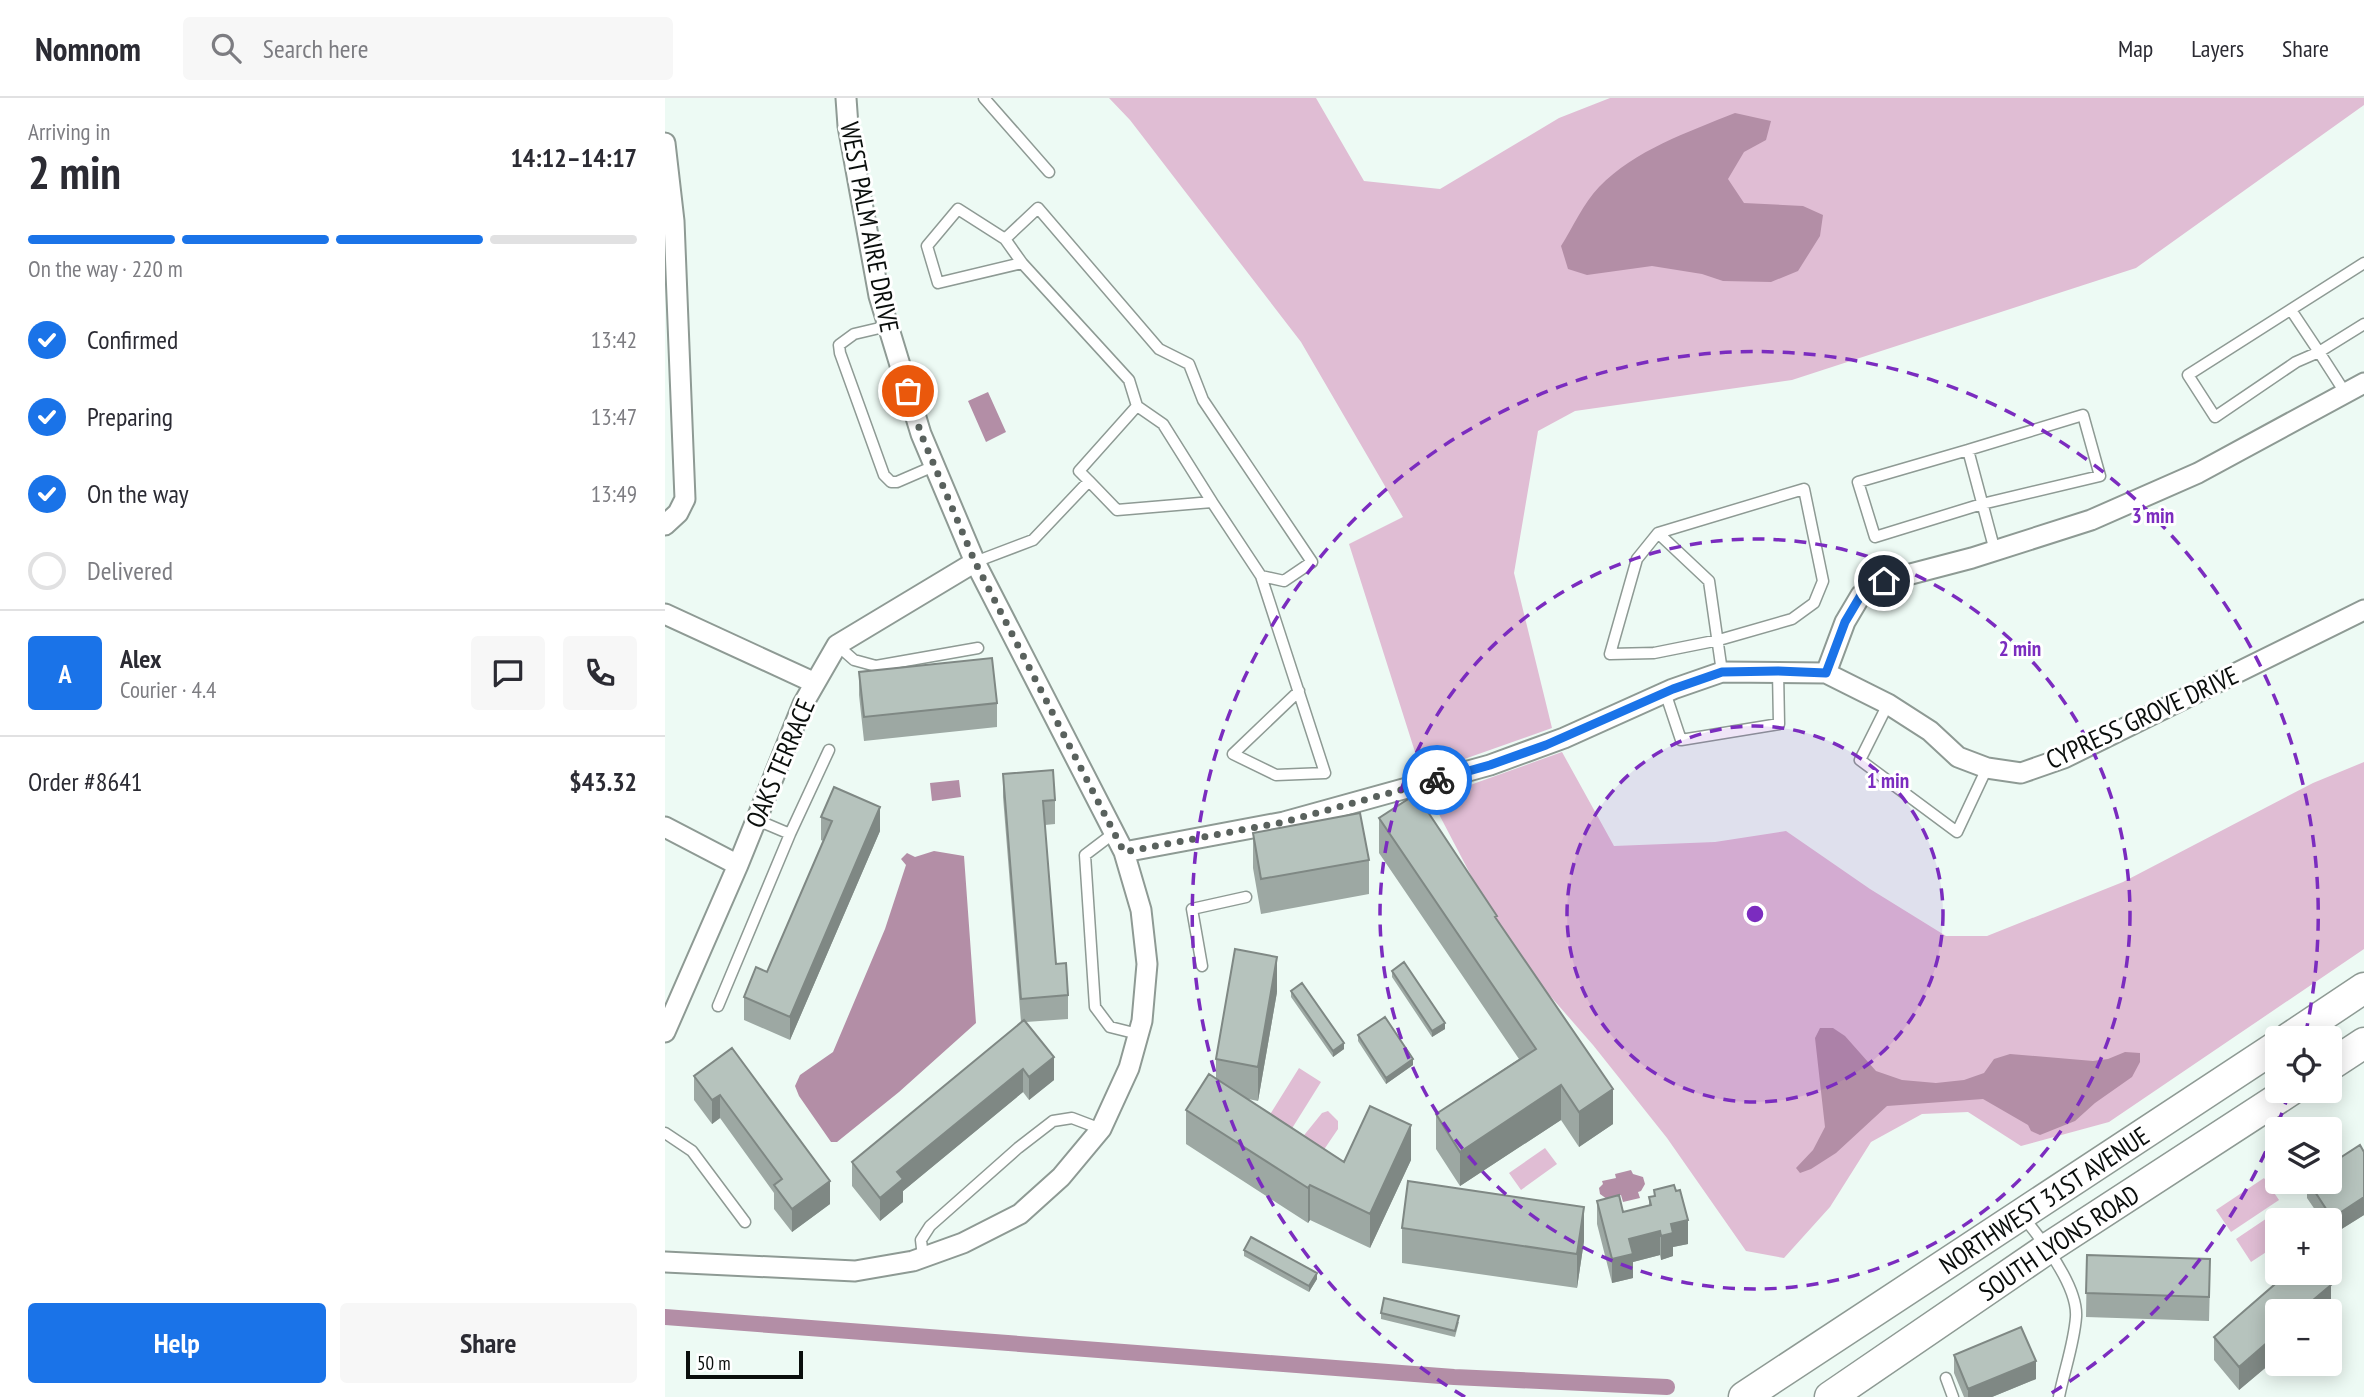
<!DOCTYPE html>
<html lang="en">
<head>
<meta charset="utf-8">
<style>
	:root { --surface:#fff; --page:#f7f7f7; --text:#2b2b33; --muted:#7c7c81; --line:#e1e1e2; --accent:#1a73e8 }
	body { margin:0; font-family:"PT Sans Narrow",sans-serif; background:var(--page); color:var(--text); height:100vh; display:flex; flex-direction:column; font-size:26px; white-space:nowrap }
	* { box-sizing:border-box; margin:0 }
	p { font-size:23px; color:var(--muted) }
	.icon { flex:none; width:38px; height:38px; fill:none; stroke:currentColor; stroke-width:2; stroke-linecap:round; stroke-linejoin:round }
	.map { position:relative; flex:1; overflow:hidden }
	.side { display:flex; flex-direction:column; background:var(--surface); width:665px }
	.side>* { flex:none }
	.tools { position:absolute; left:1600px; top:928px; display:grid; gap:14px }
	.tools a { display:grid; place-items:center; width:77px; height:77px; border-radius:7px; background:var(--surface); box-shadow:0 4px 18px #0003; font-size:35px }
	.scale { position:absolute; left:21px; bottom:18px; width:117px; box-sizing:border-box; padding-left:7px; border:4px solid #0a0e0c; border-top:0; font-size:19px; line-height:24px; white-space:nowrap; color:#0a0e0c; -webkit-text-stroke:5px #fff; paint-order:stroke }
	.pin { position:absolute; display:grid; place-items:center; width:60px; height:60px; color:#fff; margin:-30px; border:4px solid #fff; border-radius:50%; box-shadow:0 2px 7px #0007 }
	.courier { position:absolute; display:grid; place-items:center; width:70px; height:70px; margin:-35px; border:5px solid #1a73e8; border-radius:50%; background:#fff; color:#222; box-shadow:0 2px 9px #0007 }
	.head em { font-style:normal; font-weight:700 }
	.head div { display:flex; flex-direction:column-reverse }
	.head { display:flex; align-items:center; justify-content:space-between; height:119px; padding:0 28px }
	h1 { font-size:46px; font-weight:700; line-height:52px }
	.bar { display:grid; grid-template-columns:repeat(4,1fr); gap:10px 7px; align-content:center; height:84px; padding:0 28px }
	.bar i { height:9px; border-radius:5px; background:var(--line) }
	.bar .on { background:var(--accent) }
	.bar p { grid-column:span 4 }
	.line { display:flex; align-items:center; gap:18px; padding:0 28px; border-top:2px solid var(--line) }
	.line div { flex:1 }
	.round { display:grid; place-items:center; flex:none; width:74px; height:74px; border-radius:7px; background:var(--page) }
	ol { padding:0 28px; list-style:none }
	li { display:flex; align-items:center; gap:21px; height:77px }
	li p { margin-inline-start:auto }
	li .icon { padding:7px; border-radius:50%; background:var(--accent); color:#fff; stroke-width:4 }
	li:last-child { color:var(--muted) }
	li i { width:38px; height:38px; border:4px solid var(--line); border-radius:50% }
	.button { display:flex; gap:14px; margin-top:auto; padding:14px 28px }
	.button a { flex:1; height:80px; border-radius:7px; background:var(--accent); color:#fff; font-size:28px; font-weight:700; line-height:80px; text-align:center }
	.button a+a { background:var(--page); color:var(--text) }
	header { display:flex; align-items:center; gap:42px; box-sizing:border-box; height:98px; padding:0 35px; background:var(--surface); border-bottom:2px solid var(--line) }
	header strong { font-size:33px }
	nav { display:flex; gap:38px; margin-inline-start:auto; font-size:24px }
	.search { width:490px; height:63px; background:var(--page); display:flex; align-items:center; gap:18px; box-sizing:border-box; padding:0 24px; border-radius:7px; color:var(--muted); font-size:26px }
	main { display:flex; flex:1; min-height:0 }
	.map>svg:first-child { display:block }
	.green { fill:#e0bdd4 }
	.water { fill:#b38ea6 }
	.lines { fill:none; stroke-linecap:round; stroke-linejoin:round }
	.canal { stroke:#b38ea6; stroke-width:16 }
	.lane-casing { stroke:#8e9a94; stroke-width:13 }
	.street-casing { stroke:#8e9a94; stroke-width:23 }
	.primary-casing { stroke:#8e9a94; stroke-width:33 }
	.lane { stroke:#fff; stroke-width:10 }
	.street { stroke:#fff; stroke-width:19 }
	.primary { stroke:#fff; stroke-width:30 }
	.wall { fill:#9da8a3 }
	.shaded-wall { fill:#7f8884 }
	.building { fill:#b6c3bd; stroke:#7f8884; stroke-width:2 }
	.done { stroke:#59615d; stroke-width:7; stroke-dasharray:0 12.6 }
	.route { stroke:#1a73e8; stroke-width:9 }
	.ring { fill:none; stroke:#7b2cbf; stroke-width:3.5; stroke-dasharray:12 9 }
	.labels { text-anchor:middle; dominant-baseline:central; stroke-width:6; stroke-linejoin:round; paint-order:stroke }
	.street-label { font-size:26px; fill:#0a0e0c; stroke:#fff }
	.centre { fill:#7b2cbf; stroke:#fff; stroke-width:3.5 }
	.ring-label { font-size:21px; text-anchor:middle; font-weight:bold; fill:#7b2cbf; stroke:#fff; stroke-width:6; stroke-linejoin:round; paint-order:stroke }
</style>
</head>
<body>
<header>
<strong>Nomnom</strong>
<div class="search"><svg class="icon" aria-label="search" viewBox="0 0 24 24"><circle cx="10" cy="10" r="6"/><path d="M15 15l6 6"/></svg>Search here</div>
<nav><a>Map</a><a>Layers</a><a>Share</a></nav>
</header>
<main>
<section class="side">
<div class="head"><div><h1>2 min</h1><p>Arriving in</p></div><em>14:12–14:17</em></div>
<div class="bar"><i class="on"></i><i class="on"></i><i class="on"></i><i></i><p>On the way · 220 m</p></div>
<ol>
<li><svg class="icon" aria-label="check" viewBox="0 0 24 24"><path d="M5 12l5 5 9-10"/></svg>Confirmed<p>13:42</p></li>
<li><svg class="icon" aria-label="check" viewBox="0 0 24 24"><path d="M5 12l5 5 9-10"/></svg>Preparing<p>13:47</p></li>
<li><svg class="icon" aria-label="check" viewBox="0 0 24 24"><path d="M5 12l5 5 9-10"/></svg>On the way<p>13:49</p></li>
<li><i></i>Delivered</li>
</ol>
<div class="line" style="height:126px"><b class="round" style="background:var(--accent);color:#fff">A</b><div><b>Alex</b><p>Courier · 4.4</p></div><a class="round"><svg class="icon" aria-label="chat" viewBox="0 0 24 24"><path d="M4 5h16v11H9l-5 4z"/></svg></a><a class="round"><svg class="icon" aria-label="phone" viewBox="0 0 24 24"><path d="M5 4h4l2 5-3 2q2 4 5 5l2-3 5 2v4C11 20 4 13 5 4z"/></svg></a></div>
<div class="line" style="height:91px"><div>Order #8641</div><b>$43.32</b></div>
<div class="button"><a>Help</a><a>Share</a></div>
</section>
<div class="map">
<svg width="1699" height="1299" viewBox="0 0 1699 1299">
	<rect width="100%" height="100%" fill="#edfaf4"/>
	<path class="green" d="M444,0H651L699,83L775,91L894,20L945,0H1699V7L1471,170L1127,282L910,313L873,333L849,475L887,630L757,676L684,446L738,419L636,244L465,22Z
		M897,654L949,748L1050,744L1121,733L1205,791L1281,838H1322L1458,784L1648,685L1699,664V851L1444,1024L1356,1048L1303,1014L1257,1016L1206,1044L1165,1109L1119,1160L1081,1153L1002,1040L928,947L845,852L766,701Z
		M634,970L656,984L626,1032L604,1018Z
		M663,1013L673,1023V1031L656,1056L636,1041L657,1015Z
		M880,1050L892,1066L856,1092L844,1075Z
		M1599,1080L1614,1102L1566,1134L1551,1112Z
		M1617,1110L1625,1122H1612V1147L1586,1164L1571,1141Z"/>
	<path class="water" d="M1070,15L1106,23L1101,42L1079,54L1063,81L1079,105L1138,108L1158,117L1155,138L1133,173L1106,184L1058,183L1037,176L987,168L922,177L903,171L896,148C907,131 919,104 934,89C970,52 1023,34 1070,15Z
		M323,294L341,334L321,344L303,303Z
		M294,682L296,699L267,703L265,685Z
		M269,753L299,758L311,925L234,994L172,1044H166L134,998L130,988L135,977L168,954L220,831L241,767L236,761L242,755L250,759Z
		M1155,930H1168L1180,938L1211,973L1237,982L1271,985L1299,982L1319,975L1329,961L1345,956L1428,963L1443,961L1460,954L1475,955V964L1467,979L1430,1005L1410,1023L1375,1037L1366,1033L1363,1027L1318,1001L1222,1008L1171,1055L1146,1071L1135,1075L1131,1070L1148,1052L1160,1029L1150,940Z
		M966,1072L968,1076L978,1079L980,1086L976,1093L973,1094L975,1100L958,1104L956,1097L942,1101L935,1096L934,1090L938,1086L937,1083L951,1080L950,1076Z"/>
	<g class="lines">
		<path class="canal" d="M0,1219L789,1279L1002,1289"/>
		<g class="lane-casing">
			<path id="lane" d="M319,0L384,74
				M340,141L357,165
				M1626,212L1654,254L1631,264L1550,319L1523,277L1699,165
				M223,228L189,236L174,247L175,255L219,377L226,384H232L269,368
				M1681,296L1654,254L1699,226
				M1303,352L1193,384L1210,439L1317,406L1435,378L1418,317L1303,352L1330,453
				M424,383L414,373L472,308
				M547,404L498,326L472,308L464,282L357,165L273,185L262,148L293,111L340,141L373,110L494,251L524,266L538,302L647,464L619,483L596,478
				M993,435L972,461L945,556L989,555L1054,542L1127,521L1149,505L1158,483L1139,391L993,435L1044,483L1057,574
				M310,464L368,442L424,383L452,412L547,404L596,478L660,675L611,677L568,656L634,593
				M172,547L189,562L211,568L313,550
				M1000,594L1016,642L1114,626L1113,573
				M1223,606L1195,662L1292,734L1322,670
				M449,735L420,757L430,909L445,929L473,936
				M125,736L164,652
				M537,868L527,811L581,799
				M53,908L125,736L92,722
				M0,1035L27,1053L80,1124
				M1359,1120C1377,1142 1413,1189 1411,1219C1409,1246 1399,1273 1394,1299
				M258,1159L256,1142L265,1128L353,1050L388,1023L407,1020L436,1031
				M1281,1280L1288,1299"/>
		</g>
		<g class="street-casing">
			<path id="street" d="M0,45L9,123L20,401L13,415L0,427
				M0,516L150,585
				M1161,575L1180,524L1196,497L1219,483L1307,460L1426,422L1533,375L1699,285
				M0,729L73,767
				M459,754L619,724L825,667L899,640L1008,591L1057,574L1161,575L1223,606L1265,633L1293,659L1322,670L1356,675L1399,660L1699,512
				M0,934L73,767L138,606L172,547L310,464
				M0,1164L190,1173L248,1163L298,1145L355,1116L396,1079L436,1031L464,970L477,923L482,866L476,812L459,754L310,464L256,336L214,198L183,28L181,0"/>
		</g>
		<g class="primary-casing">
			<g id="primary">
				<path d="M1624,940L1699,890"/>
				<path d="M1664,968L1699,945"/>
				<path id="s1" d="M1079,1299L1612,948"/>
				<path id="s2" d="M1165,1299L1383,1150L1626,992"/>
			</g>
		</g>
		<use href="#lane" class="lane"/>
		<use href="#street" class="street"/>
		<use href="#primary" class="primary"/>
	</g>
	<path class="wall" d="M194,574L332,605V629L199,643L194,597Z
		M338,676L390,702V726L380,727L391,866L403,897V921L361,924L389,982L364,1002L358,994L238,1093V1104L215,1123L187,1088V1064L357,924H356L338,699Z
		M156,719L215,733L125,942L79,922V899L102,874L158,743L156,742Z
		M714,720L832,822L948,1026L914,1049L896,1022L795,1088L771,1051V1016L854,961L714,755Z
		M588,735L704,762V796L596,816L588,770Z
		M727,873L780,931L767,939L727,879Z
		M626,893L679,951L668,959L626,899Z
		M612,894L593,1003L583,1001L679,1064L746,1062L705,1150L645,1122L643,1125L521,1046V1012L551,981V961Z
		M693,937L748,967L721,986L693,943Z
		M67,950L165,1106L127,1134L109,1111V1095L55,1020L47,1026L29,1002V978Z
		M1699,1054V1117L1667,1137L1664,1133V1122H1657L1642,1100V1083H1664Z
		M989,1092L1023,1146L1008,1149V1158L996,1162L995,1157L968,1164V1180L947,1185L932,1126V1103L958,1114L984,1108V1099L989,1098Z
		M737,1130L919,1143L912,1190L737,1165Z
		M579,1152L652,1181L644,1194L579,1158Z
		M1422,1157L1545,1184L1544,1223L1421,1219Z
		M1624,1174H1655L1666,1187V1210L1663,1213H1612V1260L1574,1292L1549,1262V1239Z
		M716,1215L794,1224L790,1239L716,1221Z
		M1289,1257L1371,1281L1327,1299H1299L1289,1275Z"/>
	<path class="shaded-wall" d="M215,709V733L125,942V919Z
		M612,859V894L593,1003V969Z
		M780,925V931L767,939V933Z
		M679,945V951L668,959V953Z
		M389,959V982L364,1002V979Z
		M748,961V967L721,986V980Z
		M358,971V994L238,1093V1104L215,1123V1100L232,1074Z
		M896,987V1022L795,1088V1054Z
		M948,991V1026L914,1049V1014Z
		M55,997V1020L47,1026V1002Z
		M746,1027V1062L705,1150V1116Z
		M165,1083V1106L127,1134V1111Z
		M645,1087V1122L643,1125V1090Z
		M1699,1099V1117L1667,1137V1120Z
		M919,1109V1143L912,1190V1156Z
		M1023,1122V1146L1008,1149V1158L996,1162V1138L1006,1126Z
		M995,1133V1157L968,1164V1180L947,1185V1161L964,1141Z
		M652,1175V1181L644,1194V1188Z
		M1666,1187V1210L1663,1213H1635Z
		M1612,1236V1260L1574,1292V1269Z
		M1371,1263V1281L1327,1299H1303V1291Z"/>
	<path class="building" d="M327,560L332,605L199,619L194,574Z
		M388,672L390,702L378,703L391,866L401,865L403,897L356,901L338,676Z
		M169,689L215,709L125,919L79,899L91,869L102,874L167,723L156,719Z
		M751,696L832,818L830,819L948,991L914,1014L896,987L795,1054L771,1016L871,951L714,720Z
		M695,715L704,762L596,781L588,735Z
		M570,851L612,859L593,969L551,961Z
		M739,864L780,925L767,933L727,873Z
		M637,885L679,945L668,953L626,893Z
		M720,919L748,961L721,980L693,937Z
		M359,922L389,959L364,979L358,971L232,1074L238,1081L215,1100L187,1064Z
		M67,950L165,1083L127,1111L109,1087L117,1081L55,997L47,1002L29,978Z
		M544,976L679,1064L705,1008L746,1027L705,1116L645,1087L643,1090L521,1012Z
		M1695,1047L1699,1054V1099L1667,1120L1643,1083H1664V1067Z
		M743,1083L919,1109L912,1156L737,1130Z
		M1009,1087L1011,1093L1015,1092L1023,1122L1006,1126L1008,1135L996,1138L995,1133L964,1141L968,1156L947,1161L932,1103L954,1097L958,1114L986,1107L984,1099L990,1098L989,1092Z
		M586,1139L652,1175L644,1188L579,1152Z
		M1422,1157L1545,1161L1544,1199L1421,1195Z
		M1624,1174H1655L1666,1187L1635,1213H1612V1236L1574,1269L1549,1239Z
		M719,1200L794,1218L790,1233L716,1215Z
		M1356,1229L1371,1263L1303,1291L1289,1257Z"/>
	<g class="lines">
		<path class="done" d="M243,293L256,336L310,464L459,754L619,724L772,682"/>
		<path class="route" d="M772,682L825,667L881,647L1008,591L1057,574L1113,573L1161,575L1180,524L1196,497L1219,483"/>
	</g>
	<circle cx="1090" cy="816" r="188" fill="#7b2cbf" fill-opacity=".12"/>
	<g class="ring">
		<circle cx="1090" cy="816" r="188"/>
		<circle cx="1090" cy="816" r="375"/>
		<path d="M1624 995A563 563 0 0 1 1380 1299M800 1299A563 563 0 1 1 1640 938"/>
	</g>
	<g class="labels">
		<g class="street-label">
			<text transform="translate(205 129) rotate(79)">WEST PALM AIRE DRIVE</text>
			<text transform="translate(1477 619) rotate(-25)">CYPRESS GROVE DRIVE</text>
			<text transform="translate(115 665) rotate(-67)">OAKS TERRACE</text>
			<text stroke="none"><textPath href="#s1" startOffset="359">NORTHWEST 31ST AVENUE</textPath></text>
			<text stroke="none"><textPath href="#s2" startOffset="276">SOUTH LYONS ROAD</textPath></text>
		</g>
	</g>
	<circle cx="1090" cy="816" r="10" class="centre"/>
	<g class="ring-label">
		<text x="1488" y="425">3 min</text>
		<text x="1355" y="558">2 min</text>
		<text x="1223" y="690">1 min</text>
	</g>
</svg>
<div class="tools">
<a><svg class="icon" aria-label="locate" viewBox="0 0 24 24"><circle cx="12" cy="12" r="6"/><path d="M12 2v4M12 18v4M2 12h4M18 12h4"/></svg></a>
<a><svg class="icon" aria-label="layers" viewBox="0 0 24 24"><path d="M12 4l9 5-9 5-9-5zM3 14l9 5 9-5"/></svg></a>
<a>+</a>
<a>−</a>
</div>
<div class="scale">50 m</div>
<div class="pin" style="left:243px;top:293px;background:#ea580c"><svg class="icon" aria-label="bag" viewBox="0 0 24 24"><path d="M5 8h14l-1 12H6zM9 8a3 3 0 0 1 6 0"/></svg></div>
<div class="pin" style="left:1219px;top:483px;background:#1f2937"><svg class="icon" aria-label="home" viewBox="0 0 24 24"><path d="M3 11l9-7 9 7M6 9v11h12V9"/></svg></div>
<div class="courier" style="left:772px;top:682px"><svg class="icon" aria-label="bike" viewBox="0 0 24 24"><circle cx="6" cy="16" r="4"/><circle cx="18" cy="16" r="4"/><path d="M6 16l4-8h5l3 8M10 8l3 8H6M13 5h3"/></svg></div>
</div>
</main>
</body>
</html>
